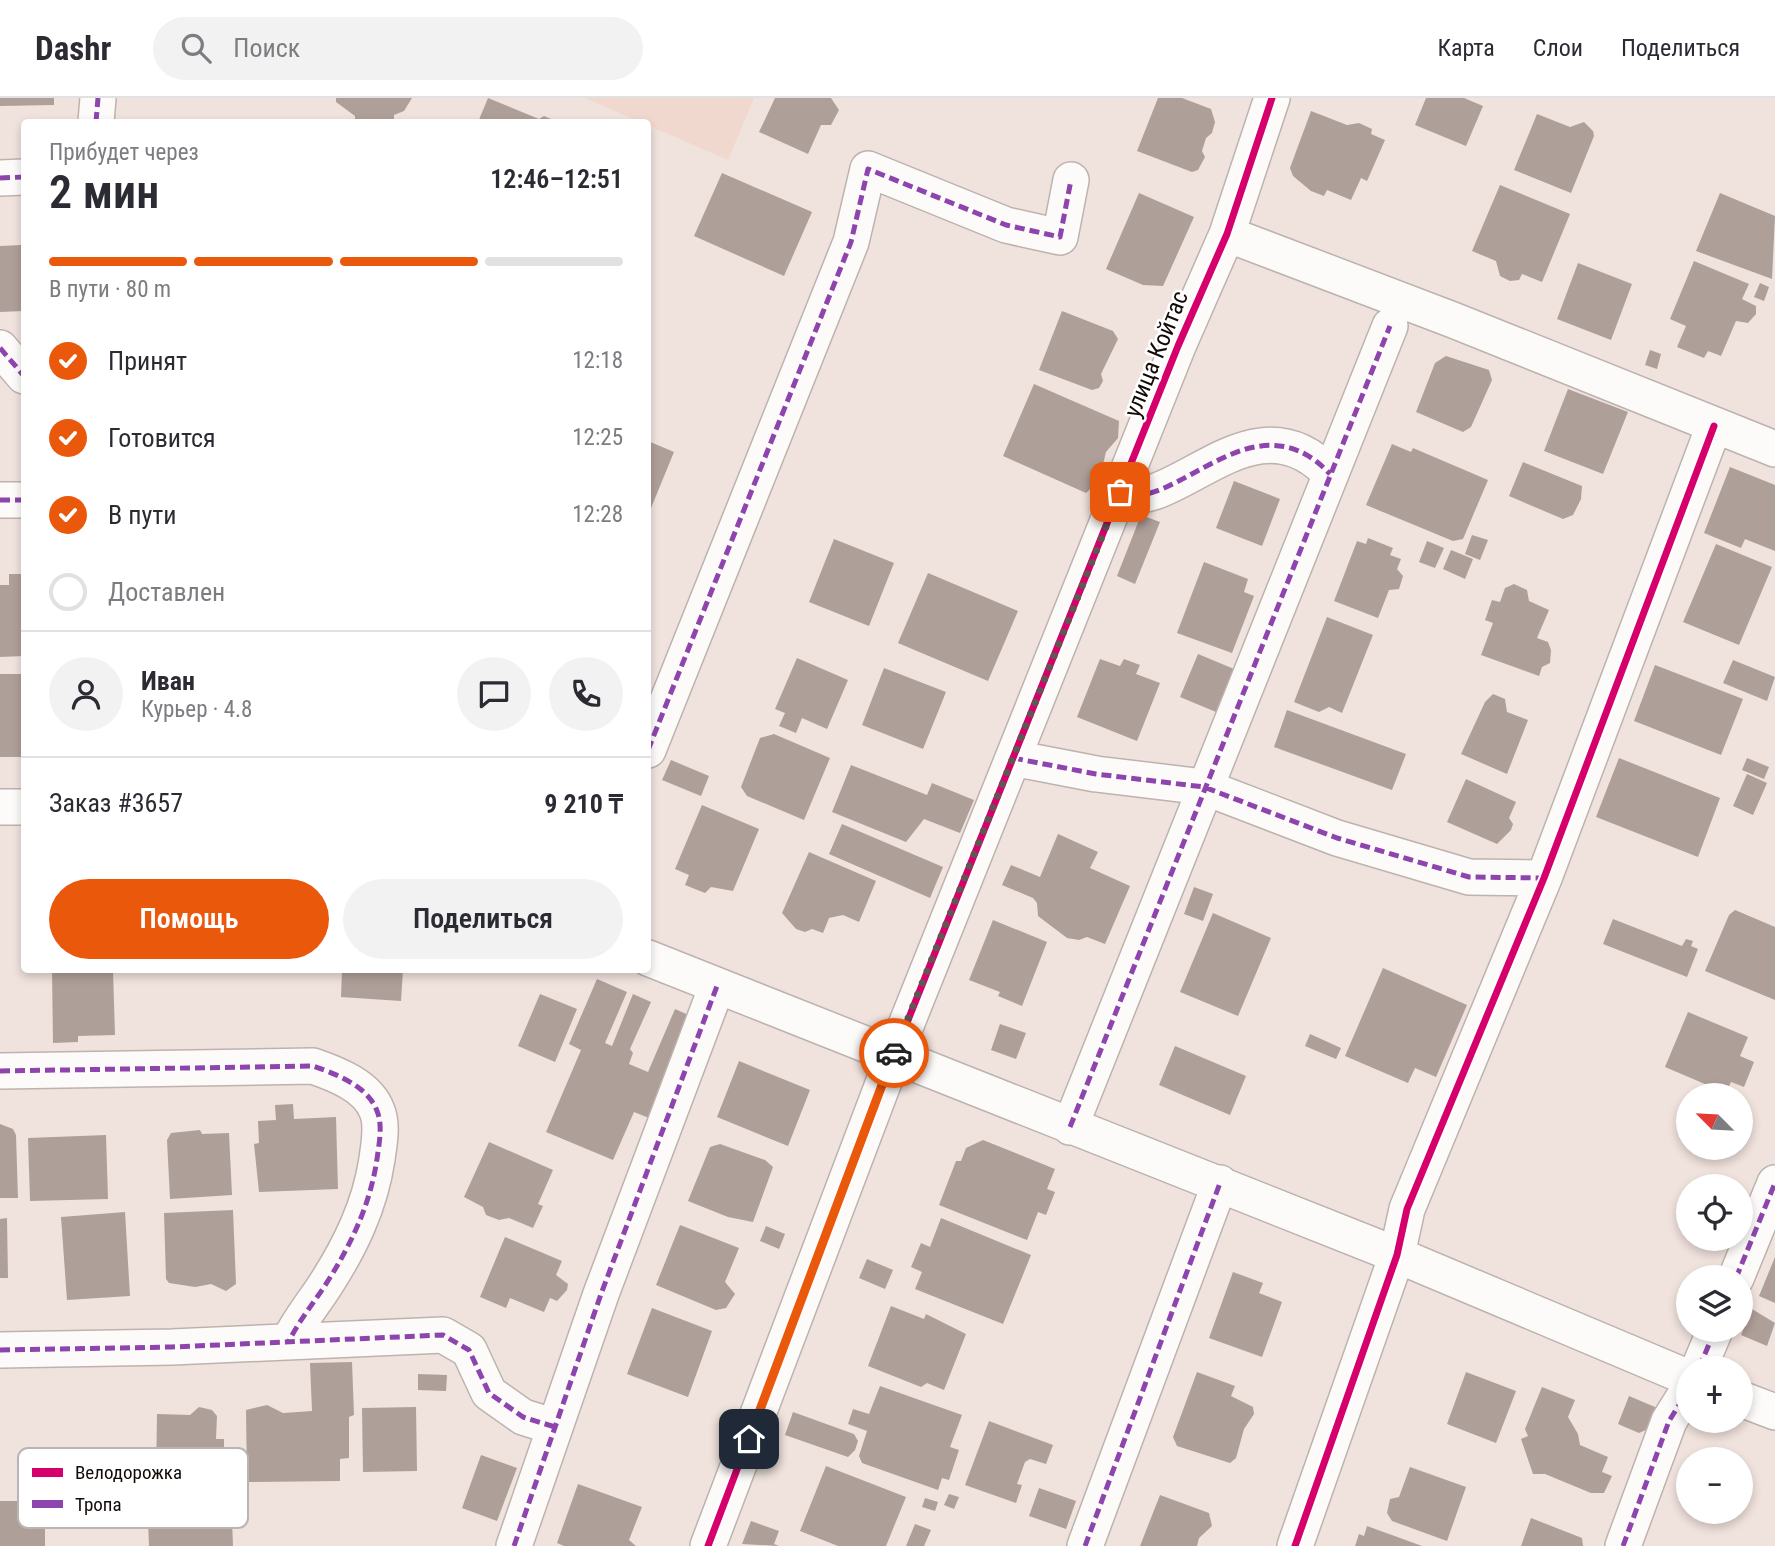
<!DOCTYPE html>
<html lang="ru">
<head>
<meta charset="utf-8">
<style>
	:root { --surface:#fff; --page:#f2f2f3; --text:#2b2b33; --muted:#7c7c81; --line:#e1e1e2; --accent:#ea580c }
	body { margin:0; font-family:"Roboto Condensed",sans-serif; background:var(--page); color:var(--text); height:100vh; display:flex; flex-direction:column; font-size:26px; white-space:nowrap }
	* { box-sizing:border-box; margin:0 }
	p { font-size:23px; color:var(--muted) }
	.icon { flex:none; width:38px; height:38px; fill:none; stroke:currentColor; stroke-width:2; stroke-linecap:round; stroke-linejoin:round }
	.map { position:relative; flex:1; overflow:hidden }
	.sheet { position:absolute; left:21px; top:21px; width:630px; height:854px; display:flex; flex-direction:column; background:var(--surface); border-radius:7px; box-shadow:0 4px 10px #0003 }
	.sheet>* { flex:none }
	.needle { width:46px; rotate:294deg }
	.buttons { position:absolute; left:1676px; top:985px; display:grid; gap:14px }
	.buttons a { display:grid; place-items:center; width:77px; height:77px; border-radius:50%; background:var(--surface); box-shadow:0 4px 10px #0003; font-size:35px }
	.pin { position:absolute; display:grid; place-items:center; width:60px; height:60px; color:#fff; margin:-30px; border-radius:14px; box-shadow:0 4px 10px #0006 }
	.courier { position:absolute; display:grid; place-items:center; width:70px; height:70px; margin:-35px; border:5px solid #ea580c; border-radius:50%; background:#fff; color:#222; box-shadow:0 2px 9px #0007 }
	.summary em { font-style:normal; font-weight:600 }
	.summary div { display:flex; flex-direction:column-reverse }
	.summary { display:flex; align-items:center; justify-content:space-between; height:119px; padding:0 28px }
	h1 { font-size:46px; font-weight:600; line-height:52px }
	.bar { display:grid; grid-template-columns:repeat(4,1fr); gap:10px 7px; align-content:center; height:84px; padding:0 28px }
	.bar i { height:9px; border-radius:5px; background:var(--line) }
	.bar .current { background:var(--accent) }
	.bar p { grid-column:span 4 }
	.line { display:flex; align-items:center; gap:18px; padding:0 28px; border-top:2px solid var(--line) }
	.line div { flex:1 }
	.round { display:grid; place-items:center; flex:none; width:74px; height:74px; border-radius:37px; background:var(--page) }
	ol { padding:0 28px; list-style:none }
	li { display:flex; align-items:center; gap:21px; height:77px }
	li p { margin-inline-start:auto }
	li .icon { padding:7px; border-radius:50%; background:var(--accent); color:#fff; stroke-width:4 }
	li:last-child { color:var(--muted) }
	li i { width:38px; height:38px; border:4px solid var(--line); border-radius:50% }
	.primary-button { display:flex; gap:14px; margin-top:auto; padding:14px 28px }
	.primary-button a { flex:1; height:80px; border-radius:42px; background:var(--accent); color:#fff; font-size:28px; font-weight:600; line-height:80px; text-align:center }
	.primary-button a+a { background:var(--page); color:var(--text) }
	header { display:flex; align-items:center; gap:42px; box-sizing:border-box; height:98px; padding:0 35px; background:var(--surface); border-bottom:2px solid var(--line) }
	header strong { font-size:33px }
	nav { display:flex; gap:38px; margin-inline-start:auto; font-size:24px }
	.search { width:490px; height:63px; background:var(--page); display:flex; align-items:center; gap:18px; box-sizing:border-box; padding:0 24px; border-radius:38px; color:var(--muted); font-size:26px }
	.map>svg:first-child { display:block }
	.built { fill:#f1d8cf }
	.building { fill:#af9f99 }
	.lines { fill:none; stroke-linecap:round; stroke-linejoin:round }
	.street-casing { stroke:#bdb3ae; stroke-width:38 }
	.street { stroke:#fdfbfa; stroke-width:35 }
	.quiet { stroke:#8e44ad; stroke-width:5; stroke-dasharray:10 5; stroke-linecap:butt }
	.cycleway-casing { stroke:#fff; stroke-width:11 }
	.cycleway { stroke:#d6006c; stroke-width:7 }
	.done { stroke:#605652; stroke-width:7; stroke-dasharray:0 12.6 }
	.route { stroke:#ea580c; stroke-width:9 }
	.labels { text-anchor:middle; dominant-baseline:central; stroke-width:5; stroke-linejoin:round; paint-order:stroke }
	.street-label { font-size:24px; fill:#120a07; stroke:#fff }
	.key { fill:#fff; stroke:#b8b6b5; stroke-width:2 }
	.key-label { font-size:19px; fill:#120a07 }
</style>
</head>
<body>
<header>
<strong>Dashr</strong>
<div class="search"><svg class="icon" aria-label="search" viewBox="0 0 24 24"><circle cx="10" cy="10" r="6"/><path d="M15 15l6 6"/></svg>Поиск</div>
<nav><a>Карта</a><a>Слои</a><a>Поделиться</a></nav>
</header>
<div class="map">
<svg width="1775" height="1448" viewBox="0 0 1775 1448">
	<rect width="100%" height="100%" fill="#f0e2dd"/>
	<path class="built" d="M585,0H754L728,62Z"/>
	<path class="building" d="M0,0H54V7L0,8Z
		M336,0H412L404,13L394,17V24H355V18L336,4Z
		M488,0L539,21L544,18L558,24H478Z
		M775,0H831L839,12L831,27H821L808,56L759,34Z
		M1158,0H1182L1211,11L1215,24L1212,35L1206,40L1202,53L1205,59L1198,72L1192,74L1137,53Z
		M1426,0H1464L1483,8L1466,48L1415,27Z
		M1311,13L1347,27L1359,25L1372,31L1371,36L1385,42L1367,83L1361,80L1351,102L1327,92L1324,98L1311,93L1293,78L1290,70Z
		M1537,16L1570,29L1584,24L1593,33L1594,38L1571,95L1514,72Z
		M722,75L812,114L784,178L694,138Z
		M1500,87L1570,116L1542,184L1522,176L1519,182L1510,183L1500,178L1496,163L1472,153Z
		M1139,95L1194,119L1163,188L1143,187L1106,171Z
		M1720,95L1775,118L1772,181L1696,153Z
		M22,147L24,213L0,214V148Z
		M1694,163L1749,186L1742,201L1756,208V216L1748,225L1736,223L1721,258L1708,253L1704,260L1677,249L1686,228L1670,221Z
		M1578,165L1632,186L1611,242L1557,221Z
		M1760,185L1769,189L1764,203L1754,199Z
		M1062,213L1113,233L1118,241L1101,276L1103,283L1099,290L1092,292L1039,272Z
		M1650,252L1661,256L1657,271L1645,267Z
		M1446,258L1489,272L1492,282L1471,329L1463,334L1416,314L1435,265Z
		M1034,286L1119,323L1118,340L1106,354L1099,383L1086,395L1003,358Z
		M1568,291L1628,314L1603,376L1544,353Z
		M648,343L674,354L651,410L648,408Z
		M1392,346L1411,354L1413,350L1488,382L1463,441L1453,443L1366,407Z
		M1523,364L1582,388L1581,401L1573,417L1563,421L1509,398Z
		M1730,369L1775,387V453L1745,441L1741,450L1704,435Z
		M1234,383L1280,401L1262,448L1216,430Z
		M1141,417L1160,424L1135,486L1117,478Z
		M1472,437L1488,442L1480,462L1465,456Z
		M1368,440L1393,450L1390,457L1401,461L1397,471L1403,478L1399,491L1389,492L1378,520L1334,503L1357,443L1366,446Z
		M834,441L894,465L869,528L809,504Z
		M1427,443L1444,450L1435,470L1419,464Z
		M1716,446L1772,469L1739,547L1683,524Z
		M1451,452L1473,461L1465,481L1443,471Z
		M1204,464L1248,481L1244,494L1254,498L1232,555L1177,535Z
		M928,475L1018,513L988,583L898,545Z
		M9,476H24V558L0,559V487H9Z
		M1514,486L1527,492L1529,503L1549,512L1537,540L1548,544L1551,552L1550,565L1542,569L1539,578L1481,557L1493,525L1485,522L1492,502L1500,504L1505,490Z
		M1327,519L1373,537L1342,615L1329,609L1319,614L1294,604Z
		M1198,556L1234,571L1216,614L1180,599Z
		M797,560L848,582L827,631L802,620L796,635L779,628L785,615L775,611Z
		M1100,561L1120,568L1124,561L1140,567L1136,576L1160,585L1137,643L1077,619Z
		M1733,562L1775,579L1767,603L1723,585Z
		M1655,567L1743,601L1721,657L1634,623Z
		M884,570L946,594L923,651L862,627Z
		M0,576H24V659H0Z
		M1493,596L1505,601L1507,614L1528,622L1507,676L1461,656L1485,604Z
		M1287,612L1406,656L1392,692L1274,649Z
		M774,636L830,660L804,722L747,698L741,689L760,640Z
		M1619,660L1720,700L1698,759L1596,719Z
		M1747,660L1769,669L1764,681L1742,672Z
		M671,662L709,678L701,698L662,682Z
		M851,667L927,697L932,685L974,702L960,735L924,721L906,744L832,714Z
		M1747,676L1767,685L1753,717L1733,708Z
		M1466,681L1516,704L1509,720L1513,726L1511,732L1497,746L1447,724Z
		M702,707L759,731L733,793L711,789L705,795L685,787L689,777L675,771Z
		M842,726L943,769L930,800L829,756Z
		M1058,736L1098,754L1090,770L1130,788L1105,846L1087,839L1079,842L1067,840L1038,818L1037,805L1033,800L1002,787L1011,767L1040,779Z
		M809,754L876,783L859,824L843,817L829,820L823,835L812,831L805,834L796,831L782,815Z
		M1194,789L1213,796L1203,823L1184,816Z
		M1735,812L1775,829V902L1705,873L1729,817Z
		M1213,815L1271,840L1238,918L1180,894Z
		M1613,821L1682,848L1686,841L1693,843L1691,848L1698,851L1687,879L1603,846Z
		M993,822L1047,844L1022,908L998,898L1000,894L969,882Z
		M1383,870L1467,907L1436,979L1415,970L1408,985L1345,958Z
		M52,872H113L115,937L78,938V944L53,945Z
		M342,872H403L401,903L341,899Z
		M597,881L627,894L605,945L612,948L633,896L651,904L630,951L633,955L629,966L648,974L675,911L693,919L649,1020L634,1014L613,1062L546,1034L581,952L569,946Z
		M540,896L577,911L555,964L518,948Z
		M1688,914L1748,939L1740,958L1754,964L1744,989L1731,984L1726,995L1665,969Z
		M1000,926L1026,935L1016,961L991,952Z
		M1310,936L1341,950L1336,961L1305,948Z
		M1175,948L1246,978L1230,1017L1159,987Z
		M739,963L810,992L788,1048L717,1019Z
		M293,1006L294,1021L336,1019L338,1091L259,1094L254,1046L259,1045L258,1023L276,1022L275,1007Z
		M0,1026L13,1031L16,1037L18,1100H0Z
		M200,1032L202,1036L229,1035L232,1097L170,1101L167,1042L171,1035Z
		M106,1037L108,1101L30,1103L28,1040Z
		M983,1042L1055,1071L1047,1091L1055,1094L1046,1117L1038,1114L1027,1142L939,1107L956,1063H961L966,1050Z
		M489,1044L553,1072L538,1106L543,1108L533,1130L509,1120L499,1122L486,1117L483,1109L464,1099Z
		M720,1046L765,1062L773,1069L753,1124L728,1119L688,1103L710,1049Z
		M233,1112L236,1186L226,1193L211,1186L195,1189L169,1185L166,1181L164,1115Z
		M125,1114L130,1198L67,1202L61,1119Z
		M7,1120L8,1180H0V1121Z
		M941,1120L1031,1157L1003,1226L915,1191L922,1174L911,1169L921,1145L930,1149Z
		M680,1127L739,1150L725,1184L735,1196L726,1210L716,1212L656,1187Z
		M766,1128L785,1136L779,1151L760,1143Z
		M505,1139L562,1163L556,1177L568,1186L567,1192L557,1203L550,1200L544,1214L510,1200L506,1210L480,1199Z
		M1775,1159V1205L1759,1198Z
		M867,1161L893,1172L885,1191L859,1180Z
		M1233,1174L1263,1185L1259,1195L1282,1204L1262,1259L1209,1240Z
		M891,1208L924,1221L926,1216L966,1236L944,1292L927,1285L921,1289L868,1268Z
		M652,1210L712,1233L688,1299L627,1276Z
		M1752,1211L1775,1225L1767,1248L1741,1237Z
		M352,1264L354,1317L349,1319V1360L340,1361V1383L247,1384L246,1312L267,1307L283,1315L312,1313L310,1265Z
		M1197,1274L1235,1288L1231,1298L1253,1309L1254,1316L1244,1331L1236,1360L1230,1365L1177,1348L1173,1339Z
		M1466,1274L1516,1293L1496,1345L1447,1326Z
		M418,1276L447,1277L446,1293L418,1292Z
		M880,1288L962,1317L950,1349L959,1352L949,1382L942,1380L938,1392L862,1365L859,1358L867,1333L848,1326L853,1311L869,1316Z
		M1542,1289L1575,1302L1568,1319L1578,1336L1580,1347L1608,1359L1602,1374L1612,1378L1604,1395H1591L1545,1376H1533L1521,1341L1528,1338L1525,1331Z
		M1629,1298L1662,1312L1648,1331L1639,1335L1618,1326Z
		M199,1309L212,1312L217,1318L216,1341H224V1357H218L217,1382L156,1381L157,1316L190,1317Z
		M416,1309L417,1373L363,1374L362,1310Z
		M793,1314L854,1336L858,1343L855,1352L848,1359L785,1337Z
		M989,1323L1053,1347L1046,1366L1030,1361L1025,1364L1017,1386L1022,1387L1016,1405L965,1387Z
		M481,1357L517,1370L497,1423L462,1410Z
		M826,1368L906,1399L886,1448H838L800,1433Z
		M1410,1369L1466,1389L1447,1443L1392,1423L1387,1415L1390,1401L1399,1399Z
		M578,1386L642,1409L629,1442L636,1448H564L557,1445Z
		M1039,1390L1076,1403L1066,1431L1029,1418Z
		M231,1394L233,1448H149L147,1397Z
		M949,1396L959,1399L954,1411L944,1407Z
		M1160,1397L1209,1415L1212,1428L1199,1440L1197,1448H1140Z
		M925,1400L938,1404L935,1413L922,1409Z
		M0,1403H36V1428H45V1448H0Z
		M1531,1420L1582,1440L1583,1448H1521Z
		M751,1423L779,1433L774,1446L779,1448L742,1446Z
		M915,1426L931,1432L924,1448H906Z
		M1367,1428L1422,1448H1355L1359,1436L1364,1438Z"/>
	<g class="lines">
		<g class="street-casing">
			<path id="street" d="M96,24L98,0
				M0,80L24,79
				M1227,136L1453,222L1775,351
				M0,250L24,278
				M1120,395C1176,416 1253,294 1330,376
				M0,402H24
				M648,652L851,144L868,71L1006,127L1060,139L1071,82
				M1013,660L1096,676L1204,689L1337,740L1469,779L1544,780
				M0,709H24
				M648,860L1397,1157L1689,1280
				M0,973L313,968C336,976 368,988 377,1013C383,1027 379,1046 377,1061C370,1108 350,1149 324,1189C312,1207 299,1223 289,1243
				M1070,1029L1390,228
				M1736,1180L1775,1085
				M0,1252L172,1249L443,1237L469,1252L489,1295L523,1319L555,1329
				M1699,1270L1715,1232
				M1741,1301L1775,1314
				M514,1448L601,1196L717,888
				M708,1448L894,957L1178,248L1227,136L1272,0
				M1085,1448L1220,1085
				M1295,1448L1397,1157L1407,1111L1544,780L1714,328
				M1623,1448L1669,1323L1689,1291"/>
		</g>
		<use href="#street" class="street"/>
		<path class="quiet" d="M96,24L98,0
			M0,80L24,79
			M0,250L24,278
			M1120,395C1176,416 1253,294 1330,376
			M0,402H24
			M648,652L851,144L868,71L1006,127L1060,139L1071,82
			M1013,660L1096,676L1204,689L1337,740L1469,779L1544,780
			M0,973L313,968C336,976 368,988 377,1013C383,1027 379,1046 377,1061C370,1108 350,1149 324,1189C312,1207 299,1223 289,1243
			M1070,1029L1390,228
			M1736,1180L1775,1085
			M0,1252L172,1249L443,1237L469,1252L489,1295L523,1319L555,1329
			M1699,1270L1715,1232
			M514,1448L601,1196L717,888
			M1085,1448L1220,1085
			M1623,1448L1669,1323L1689,1291"/>
		<g class="cycleway-casing">
			<path id="cycleway" d="M708,1448L894,957L1178,248L1227,136L1272,0
				M1295,1448L1397,1157L1407,1111L1544,780L1714,328"/>
		</g>
		<use href="#cycleway" class="cycleway"/>
	</g>
	<g class="lines">
		<path class="done" d="M894,955L1120,394"/>
		<path class="route" d="M749,1341L894,955"/>
	</g>
	<g class="labels">
		<g class="street-label">
			<text transform="translate(1156 256) rotate(-68)">улица Койтас</text>
		</g>
	</g>
	<rect x="18" y="1350" width="230" height="80" rx="10" class="key"/>
	<rect x="32" y="1370" width="31" height="9" fill="#d6006c"/>
	<rect x="32" y="1402" width="31" height="8" fill="#8e44ad"/>
	<g class="key-label">
		<text x="75" y="1381">Велодорожка</text>
		<text x="75" y="1413">Тропа</text>
	</g>
</svg>
<div class="buttons">
<a><svg class="needle" viewBox="-14 -14 28 28"><path d="M0-13l5 13h-10z" fill="#e53935"/><path d="M0 13l5-13h-10z" fill="#7c7c81"/></svg></a>
<a><svg class="icon" aria-label="locate" viewBox="0 0 24 24"><circle cx="12" cy="12" r="6"/><path d="M12 2v4M12 18v4M2 12h4M18 12h4"/></svg></a>
<a><svg class="icon" aria-label="layers" viewBox="0 0 24 24"><path d="M12 4l9 5-9 5-9-5zM3 14l9 5 9-5"/></svg></a>
<a>+</a>
<a>−</a>
</div>
<div class="pin" style="left:1120px;top:394px;background:#ea580c"><svg class="icon" aria-label="bag" viewBox="0 0 24 24"><path d="M5 8h14l-1 12H6zM9 8a3 3 0 0 1 6 0"/></svg></div>
<div class="pin" style="left:749px;top:1341px;background:#1f2937"><svg class="icon" aria-label="home" viewBox="0 0 24 24"><path d="M3 11l9-7 9 7M6 9v11h12V9"/></svg></div>
<div class="courier" style="left:894px;top:955px"><svg class="icon" aria-label="car" viewBox="0 0 24 24"><path d="M5 17H2v-5l4-1 3-4h7l3 4 3 1v5h-3M9 17h6M6 11h13"/><circle cx="7" cy="17" r="2"/><circle cx="17" cy="17" r="2"/></svg></div>
<section class="sheet">
<div class="summary"><div><h1>2 мин</h1><p>Прибудет через</p></div><em>12:46–12:51</em></div>
<div class="bar"><i class="current"></i><i class="current"></i><i class="current"></i><i></i><p>В пути · 80 m</p></div>
<ol>
<li><svg class="icon" aria-label="check" viewBox="0 0 24 24"><path d="M5 12l5 5 9-10"/></svg>Принят<p>12:18</p></li>
<li><svg class="icon" aria-label="check" viewBox="0 0 24 24"><path d="M5 12l5 5 9-10"/></svg>Готовится<p>12:25</p></li>
<li><svg class="icon" aria-label="check" viewBox="0 0 24 24"><path d="M5 12l5 5 9-10"/></svg>В пути<p>12:28</p></li>
<li><i></i>Доставлен</li>
</ol>
<div class="line" style="height:126px"><a class="round"><svg class="icon" aria-label="person" viewBox="0 0 24 24"><circle cx="12" cy="8" r="4"/><path d="M4 21q1-7 8-7t8 7"/></svg></a><div><b>Иван</b><p>Курьер · 4.8</p></div><a class="round"><svg class="icon" aria-label="chat" viewBox="0 0 24 24"><path d="M4 5h16v11H9l-5 4z"/></svg></a><a class="round"><svg class="icon" aria-label="phone" viewBox="0 0 24 24"><path d="M5 4h4l2 5-3 2q2 4 5 5l2-3 5 2v4C11 20 4 13 5 4z"/></svg></a></div>
<div class="line" style="height:91px"><div>Заказ #3657</div><b>9 210 ₸</b></div>
<div class="primary-button"><a>Помощь</a><a>Поделиться</a></div>
</section>
</div>
</body>
</html>
